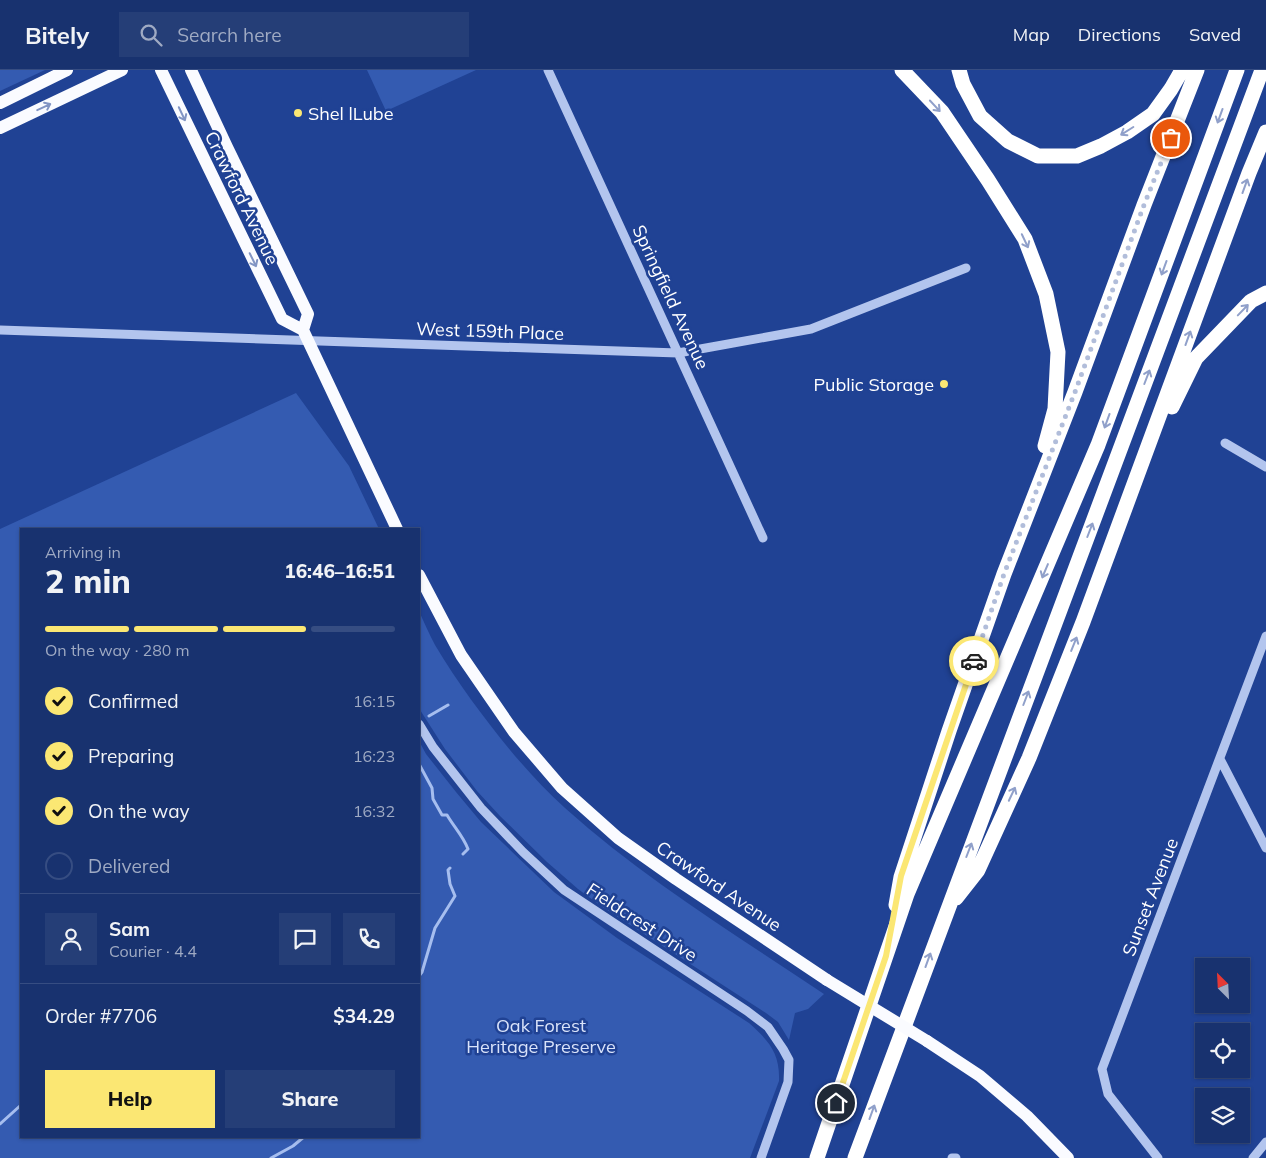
<!DOCTYPE html>
<html lang="en">
<head>
<meta charset="utf-8">
<style>
	:root { --surface:#18326f; --page:#253e77; --text:#f1f3f6; --muted:#9faac3; --line:#364d82; --accent:#fbe773 }
	body { margin:0; font-family:Mulish,sans-serif; background:var(--page); color:var(--text); height:100vh; display:flex; flex-direction:column; font-size:19px; white-space:nowrap }
	* { box-sizing:border-box; margin:0 }
	p { font-size:16px; color:var(--muted) }
	.icon { flex:none; width:28px; height:28px; fill:none; stroke:currentColor; stroke-width:2; stroke-linecap:round; stroke-linejoin:round }
	.map { position:relative; flex:1; overflow:hidden }
	.sheet { position:absolute; left:20px; top:458px; width:400px; height:610px; display:flex; flex-direction:column; background:var(--surface); border-radius:0px; box-shadow:0 1px 4px #0004,0 0 0 1px var(--line) }
	.sheet>* { flex:none }
	.needle { width:32px; rotate:336deg }
	.fabs { position:absolute; left:1195px; top:888px; display:grid; gap:10px }
	.fabs a { display:grid; place-items:center; width:55px; height:55px; border-radius:0px; background:var(--surface); box-shadow:0 1px 4px #0004,0 0 0 1px var(--line); font-size:25px }
	.pin { position:absolute; display:grid; place-items:center; width:42px; height:42px; color:#fff; margin:-21px; border:2px solid #fff; border-radius:50%; box-shadow:0 1px 5px #0007 }
	.courier { position:absolute; display:grid; place-items:center; width:50px; height:50px; margin:-25px; border:4px solid #fbe773; border-radius:50%; background:#fff; color:#222; box-shadow:0 1px 6px #0007 }
	.head em { font-style:normal; font-weight:800 }
	.head div { display:flex; flex-direction:column-reverse }
	.head { display:flex; align-items:center; justify-content:space-between; height:85px; padding:0 25px }
	h1 { font-size:32px; font-weight:800; line-height:38px }
	.bar { display:grid; grid-template-columns:repeat(4,1fr); gap:8px 5px; align-content:center; height:60px; padding:0 25px }
	.bar i { height:6px; border-radius:4px; background:var(--line) }
	.bar .selected { background:var(--accent) }
	.bar p { grid-column:span 4 }
	.line { display:flex; align-items:center; gap:12px; padding:0 25px; border-top:1px solid var(--line) }
	.line div { flex:1 }
	.round { display:grid; place-items:center; flex:none; width:52px; height:52px; border-radius:0px; background:var(--page) }
	ol { padding:0 25px; list-style:none }
	li { display:flex; align-items:center; gap:15px; height:55px }
	li p { margin-inline-start:auto }
	li .icon { padding:5px; border-radius:50%; background:var(--accent); color:#111; stroke-width:4 }
	li:last-child { color:var(--muted) }
	li i { width:28px; height:28px; border:2px solid var(--line); border-radius:50% }
	.button { display:flex; gap:10px; margin-top:auto; padding:10px 25px }
	.button a { flex:1; height:58px; border-radius:0px; background:var(--accent); color:#111; font-size:20px; font-weight:800; line-height:58px; text-align:center }
	.button a+a { background:var(--page); color:var(--text) }
	header { display:flex; align-items:center; gap:30px; box-sizing:border-box; height:70px; padding:0 25px; background:var(--surface); border-bottom:1px solid var(--line) }
	header strong { font-size:24px }
	nav { display:flex; gap:28px; margin-inline-start:auto; font-size:18px }
	.search { width:350px; height:45px; background:var(--page); display:flex; align-items:center; gap:12px; box-sizing:border-box; padding:0 18px; border-radius:0px; color:var(--muted); font-size:19px }
	.map>svg:first-child { display:block }
	.green { fill:#345bb1 }
	.lines { fill:none; stroke-linecap:round; stroke-linejoin:round }
	.stream { stroke:#a6beef; stroke-width:3 }
	.minor { stroke:#b3c5ee; stroke-width:9 }
	.major { stroke:#fafbff; stroke-width:12 }
	.highway { stroke:#fff; stroke-width:15 }
	.major-bridge { stroke:#fafbff; stroke-width:12 }
	.oneway { stroke:#90a0ca }
	.oneway2 { stroke:#8295c4 }
	.done { stroke:#b1bdda; stroke-width:5; stroke-dasharray:0 9 }
	.route { stroke:#fbe773; stroke-width:6 }
	.poi-dot { fill:#fbe773; stroke:#204294; stroke-width:2 }
	.labels { text-anchor:middle; dominant-baseline:central; stroke-width:5; stroke-linejoin:round; paint-order:stroke }
	.poi-label { font-size:18px; fill:#fff; stroke:#204294; text-anchor:start }
	.street-label { font-size:18px; fill:#fff; stroke:#204294 }
	.park-label { font-size:18px; fill:#d9e3fa; stroke:#204294 }
</style>
</head>
<body>
<header>
<strong>Bitely</strong>
<div class="search"><svg class="icon" aria-label="search" viewBox="0 0 24 24"><circle cx="10" cy="10" r="6"/><path d="M15 15l6 6"/></svg>Search here</div>
<nav><a>Map</a><a>Directions</a><a>Saved</a></nav>
</header>
<div class="map">
<svg width="1266" height="1088" viewBox="0 0 1266 1088">
	<rect width="100%" height="100%" fill="#204294"/>
	<path class="green" d="M0,0H45L0,21Z
		M367,0H476L386,41Z
		M296,323L349,396L379,459H21V1066H419V671L426,684L456,722L481,752L554,822L617,868L749,953C769,971 780,983 779,1011L750,1088H0V459Z
		M419,541C424,552 429,564 435,575C459,615 486,651 515,686C531,704 547,722 565,738C644,809 736,865 824,924L808,939L795,943L789,970L778,952L766,943L601,836L578,819L547,792L500,746L477,721L445,679L422,643L419,638Z"/>
	<g class="lines">
		<path class="stream" d="M429,646L448,635
			M419,694L432,718L433,729L442,745H447C454,757 463,766 468,779L463,784
			M419,906L422,902L435,858L455,826L450,814L448,800L450,798
			M0,1054L21,1035
			M271,1088L293,1076L305,1066"/>
		<path class="minor" d="M548,0L763,468
			M0,260L349,272L678,283L811,259L966,198
			M1225,373L1266,397
			M419,654L433,677L481,738L523,782L564,820L747,941L768,957L783,979L789,990L788,1012L761,1088
			M1220,689L1266,778
			M952,1088H956
			M1158,1088L1108,1024L1102,999L1266,566
			M1253,1088L1266,1072"/>
		<path class="major" d="M161,0L282,249L303,260L397,459
			M191,0L227,77L308,244L303,260
			M0,33L67,0
			M0,58L122,0
			M419,505L461,585L514,662L562,718L618,768L676,809L827,910
			M927,971L980,1006L1027,1046L1068,1088"/>
		<path class="highway" d="M902,0L942,42L988,110L1025,169L1046,224L1058,282L1055,339L1045,376
			M959,0L963,14L980,46L1008,71L1038,86H1077L1101,76L1127,62L1153,44L1171,19L1182,0
			M1172,337L1196,288L1251,231L1266,223
			M956,828L978,800L1029,688L1083,552L1249,103L1266,62
			M896,835L901,807L949,661L1004,504L1075,322L1144,135L1197,0
			M817,1088L907,824L1098,375L1237,0
			M855,1088L1262,0"/>
		<path class="major-bridge" d="M827,910L927,971"/>
	</g>
	<defs><path id="oneway-shaft" d="M-6 0H5M1.5-3L5.5 0L1.5 3" fill="none" stroke-width="1.6" stroke-linecap="round" stroke-linejoin="round" transform="scale(1.25)"/></defs>
	<g class="oneway">
		<use href="#oneway-shaft" transform="translate(935 36) rotate(47)"/>
		<use href="#oneway-shaft" transform="translate(1220 46) rotate(110)"/>
		<use href="#oneway-shaft" transform="translate(1127 61) rotate(148)"/>
		<use href="#oneway-shaft" transform="translate(1245 116) rotate(-70)"/>
		<use href="#oneway-shaft" transform="translate(1025 171) rotate(65)"/>
		<use href="#oneway-shaft" transform="translate(1164 198) rotate(110)"/>
		<use href="#oneway-shaft" transform="translate(1243 240) rotate(-46)"/>
		<use href="#oneway-shaft" transform="translate(1188 268) rotate(-70)"/>
		<use href="#oneway-shaft" transform="translate(1147 307) rotate(-69)"/>
		<use href="#oneway-shaft" transform="translate(1107 351) rotate(110)"/>
		<use href="#oneway-shaft" transform="translate(1090 460) rotate(-69)"/>
		<use href="#oneway-shaft" transform="translate(1045 501) rotate(113)"/>
		<use href="#oneway-shaft" transform="translate(1074 574) rotate(-68)"/>
		<use href="#oneway-shaft" transform="translate(1026 628) rotate(-69)"/>
		<use href="#oneway-shaft" transform="translate(1012 724) rotate(-65)"/>
		<use href="#oneway-shaft" transform="translate(969 780) rotate(-69)"/>
		<use href="#oneway-shaft" transform="translate(928 890) rotate(-70)"/>
		<use href="#oneway-shaft" transform="translate(872 1042) rotate(-70)"/>
	</g>
	<g class="oneway2">
		<use href="#oneway-shaft" transform="translate(44 37) rotate(-25)"/>
		<use href="#oneway-shaft" transform="translate(182 44) rotate(65)"/>
		<use href="#oneway-shaft" transform="translate(253 190) rotate(64)"/>
	</g>
	<g class="lines">
		<path class="done" d="M974,591L1004,504L1075,322L1144,135L1171,68"/>
		<path class="route" d="M836,1033L886,886L901,806L974,591"/>
	</g>
	<g class="poi-dot">
		<circle cx="298" cy="43" r="5"/>
		<circle cx="944" cy="314" r="5"/>
	</g>
	<g class="labels">
		<g class="poi-label">
			<text x="308" y="43">Shel lLube</text>
			<text x="934" y="314" text-anchor="end">Public Storage</text>
		</g>
		<g class="street-label">
			<text transform="translate(242 128) rotate(64)">Crawford Avenue</text>
			<text transform="translate(671 227) rotate(65)">Springfield Avenue</text>
			<text transform="translate(490 261) rotate(2)">West 159th Place</text>
			<text transform="translate(719 816) rotate(34)">Crawford Avenue</text>
			<text transform="translate(1150 827) rotate(-69)">Sunset Avenue</text>
			<text transform="translate(642 852) rotate(33)">Fieldcrest Drive</text>
		</g>
		<g class="park-label">
			<text x="541" y="955">Oak Forest<tspan x="541" dy="21">Heritage Preserve</tspan></text>
		</g>
	</g>
</svg>
<div class="fabs">
<a><svg class="needle" viewBox="-14 -14 28 28"><path d="M0-13l5 13h-10z" fill="#e53935"/><path d="M0 13l5-13h-10z" fill="#9faac3"/></svg></a>
<a><svg class="icon" aria-label="locate" viewBox="0 0 24 24"><circle cx="12" cy="12" r="6"/><path d="M12 2v4M12 18v4M2 12h4M18 12h4"/></svg></a>
<a><svg class="icon" aria-label="layers" viewBox="0 0 24 24"><path d="M12 4l9 5-9 5-9-5zM3 14l9 5 9-5"/></svg></a>
</div>
<div class="pin" style="left:1171px;top:68px;background:#ea580c"><svg class="icon" aria-label="bag" viewBox="0 0 24 24"><path d="M5 8h14l-1 12H6zM9 8a3 3 0 0 1 6 0"/></svg></div>
<div class="pin" style="left:836px;top:1033px;background:#1f2937"><svg class="icon" aria-label="home" viewBox="0 0 24 24"><path d="M3 11l9-7 9 7M6 9v11h12V9"/></svg></div>
<div class="courier" style="left:974px;top:591px"><svg class="icon" aria-label="car" viewBox="0 0 24 24"><path d="M5 17H2v-5l4-1 3-4h7l3 4 3 1v5h-3M9 17h6M6 11h13"/><circle cx="7" cy="17" r="2"/><circle cx="17" cy="17" r="2"/></svg></div>
<section class="sheet">
<div class="head"><div><h1>2 min</h1><p>Arriving in</p></div><em>16:46–16:51</em></div>
<div class="bar"><i class="selected"></i><i class="selected"></i><i class="selected"></i><i></i><p>On the way · 280 m</p></div>
<ol>
<li><svg class="icon" aria-label="check" viewBox="0 0 24 24"><path d="M5 12l5 5 9-10"/></svg>Confirmed<p>16:15</p></li>
<li><svg class="icon" aria-label="check" viewBox="0 0 24 24"><path d="M5 12l5 5 9-10"/></svg>Preparing<p>16:23</p></li>
<li><svg class="icon" aria-label="check" viewBox="0 0 24 24"><path d="M5 12l5 5 9-10"/></svg>On the way<p>16:32</p></li>
<li><i></i>Delivered</li>
</ol>
<div class="line" style="height:90px"><a class="round"><svg class="icon" aria-label="person" viewBox="0 0 24 24"><circle cx="12" cy="8" r="4"/><path d="M4 21q1-7 8-7t8 7"/></svg></a><div><b>Sam</b><p>Courier · 4.4</p></div><a class="round"><svg class="icon" aria-label="chat" viewBox="0 0 24 24"><path d="M4 5h16v11H9l-5 4z"/></svg></a><a class="round"><svg class="icon" aria-label="phone" viewBox="0 0 24 24"><path d="M5 4h4l2 5-3 2q2 4 5 5l2-3 5 2v4C11 20 4 13 5 4z"/></svg></a></div>
<div class="line" style="height:65px"><div>Order #7706</div><b>$34.29</b></div>
<div class="button"><a>Help</a><a>Share</a></div>
</section>
</div>
</body>
</html>
